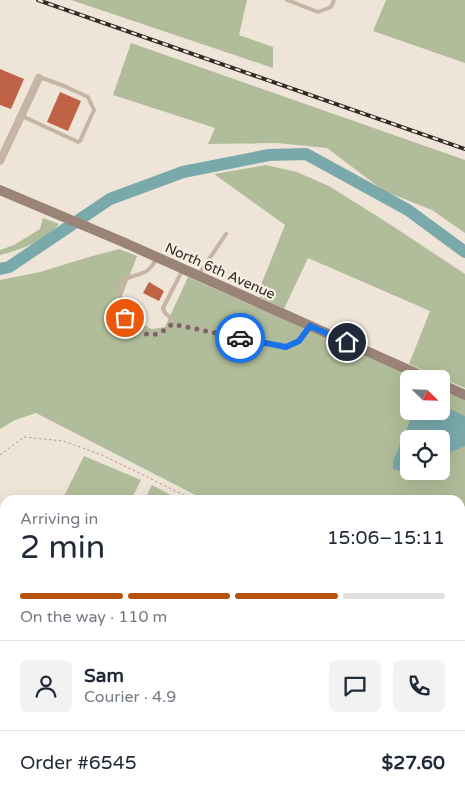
<!DOCTYPE html>
<html lang="en">
<head>
<meta charset="utf-8">
<style>
	:root { --surface:#fff; --page:#f2f2f3; --text:#1f2937; --muted:#747a83; --line:#e0e1e3; --accent:#b45309 }
	body { margin:0; font-family:"Varela Round",sans-serif; background:var(--page); color:var(--text); height:100vh; display:flex; flex-direction:column; font-size:19px; white-space:nowrap }
	* { box-sizing:border-box; margin:0 }
	p { font-size:16px; color:var(--muted) }
	.icon { flex:none; width:28px; height:28px; fill:none; stroke:currentColor; stroke-width:2; stroke-linecap:round; stroke-linejoin:round }
	.map { position:relative; flex:1; overflow:hidden }
	.panel { position:absolute; left:0px; top:495px; width:465px; height:310px; display:flex; flex-direction:column; background:var(--surface); border-radius:15px 15px 0 0; box-shadow:0 5px 20px #0002 }
	.panel>* { flex:none }
	.needle { width:32px; rotate:113deg }
	.fabs { position:absolute; left:400px; top:370px; display:grid; gap:10px }
	.fabs a { display:grid; place-items:center; width:50px; height:50px; border-radius:8px; background:var(--surface); box-shadow:0 5px 20px #0002; font-size:25px }
	.pin { position:absolute; display:grid; place-items:center; width:42px; height:42px; color:#fff; margin:-21px; border:2px solid #fff; border-radius:50%; box-shadow:0 1px 5px #0007 }
	.courier { position:absolute; display:grid; place-items:center; width:50px; height:50px; margin:-25px; border:4px solid #1a73e8; border-radius:50%; background:#fff; color:#222; box-shadow:0 1px 6px #0007 }
	.overview em { font-style:normal; font-weight:600 }
	.overview div { display:flex; flex-direction:column-reverse }
	.overview { display:flex; align-items:center; justify-content:space-between; height:85px; padding:0 20px }
	h1 { font-size:32px; font-weight:600; line-height:38px }
	.bar { display:grid; grid-template-columns:repeat(4,1fr); gap:8px 5px; align-content:center; height:60px; padding:0 20px }
	.bar i { height:6px; border-radius:4px; background:var(--line) }
	.bar .active { background:var(--accent) }
	.bar p { grid-column:span 4 }
	.line { display:flex; align-items:center; gap:12px; padding:0 20px; border-top:1px solid var(--line) }
	.line div { flex:1 }
	.round { display:grid; place-items:center; flex:none; width:52px; height:52px; border-radius:8px; background:var(--page) }
	.map>svg:first-child { display:block }
	.green { fill:#b1bd9a; fill-rule:evenodd }
	.water { fill:#79a9ab }
	.lines { fill:none; stroke-linecap:round; stroke-linejoin:round }
	.river { stroke:#79a9ab; stroke-width:12 }
	.building { fill:#bf6347 }
	.path { stroke:#b29e90; stroke-width:1; stroke-dasharray:2.5 2.5; stroke-linecap:butt }
	.lane { stroke:#c6b4a5; stroke-width:4 }
	.street { stroke:#c6b4a5; stroke-width:8 }
	.secondary { stroke:#9a8477; stroke-width:10 }
	.rail-casing { stroke:#332a26; stroke-width:4 }
	.rail { stroke:#f8efe4; stroke-width:2; stroke-dasharray:5.5; stroke-linecap:butt }
	.done { stroke:#756b64; stroke-width:5; stroke-dasharray:0 9 }
	.route { stroke:#1a73e8; stroke-width:6 }
	.labels { text-anchor:middle; dominant-baseline:central; stroke-width:4.5; stroke-linejoin:round; paint-order:stroke }
	.street-label { font-size:14px; fill:#332a26; stroke:#f8efe4 }
</style>
</head>
<body>
<div class="map">
<svg width="465" height="805" viewBox="0 0 465 805">
	<rect width="100%" height="100%" fill="#efe4d8"/>
	<path class="green" d="M71,0H247L239,35L273,47V68Z
		M386,0H465V63L373,31Z
		M131,43L465,160V233L432,210L384,191L327,148L276,143L208,144L215,128L113,95Z
		M266,165L297,172L329,186L391,225L465,274V388L409,364L430,311L308,258L284,309L260,297L259,290L285,225L214,174Z
		M43,218L59,224C47,241 19,250 0,255V250L14,245L40,229Z
		M119,249L137,256L122,296L125,312L137,322L152,329L165,327L188,277L418,379H409V411H441V389L465,399V506L460,508V500H205L36,413L15,420L0,429V280L40,272L89,257ZM409,439H441V471H409Z
		M84,456L141,480L131,500H62Z
		M152,485L180,500H144Z
		M465,517V622L460,621V519Z
		M5,593V769L0,761V596Z
		M460,714L465,716V805H0V792L5,794V800H460Z"/>
	<path class="water" d="M441,405L465,416V446L441,456V439H409V468L400,471L393,469V461L414,411H441Z"/>
	<g class="lines">
		<path class="river" d="M0,269L9,267L110,199L183,172L269,155L306,154L408,210L465,252"/>
	</g>
	<path class="building" d="M0,69L24,79L11,109L0,105Z
		M60,92L81,101L68,131L47,122Z
		M149,282L164,291L159,301L143,293Z"/>
	<g class="lines">
		<path class="path" d="M0,455L24,437L63,441L100,454L194,500
			M460,514L465,511
			M460,629L465,631"/>
		<path class="lane" d="M287,0L318,12L331,7L334,0
			M22,116L78,142L80,141L94,110L88,97L64,86L42,78H39
			M157,258C154,263 151,269 145,272C131,279 122,273 118,295C115,317 146,347 167,329C170,326 172,324 173,320L165,313L163,308L183,269
			M199,274L226,234
			M172,324L286,347L299,341L309,328"/>
		<path class="street" d="M0,161L39,78"/>
		<path class="secondary" d="M0,190L123,242L429,379
			M441,384L465,395"/>
		<g class="rail-casing">
			<path id="rail" d="M38,0L465,149"/>
		</g>
		<use href="#rail" class="rail"/>
	</g>
	<g class="lines">
		<path class="done" d="M125,318C141,334 152,343 172,324L240,338"/>
		<path class="route" d="M240,338L286,347L299,341L310,326L347,342"/>
	</g>
	<g class="labels">
		<g class="street-label">
			<text transform="translate(220 271) rotate(24)">North 6th Avenue</text>
		</g>
	</g>
</svg>
<div class="fabs">
<a><svg class="needle" viewBox="-14 -14 28 28"><path d="M0-13l5 13h-10z" fill="#e53935"/><path d="M0 13l5-13h-10z" fill="#747a83"/></svg></a>
<a><svg class="icon" aria-label="locate" viewBox="0 0 24 24"><circle cx="12" cy="12" r="6"/><path d="M12 2v4M12 18v4M2 12h4M18 12h4"/></svg></a>
</div>
<div class="pin" style="left:125px;top:318px;background:#ea580c"><svg class="icon" aria-label="bag" viewBox="0 0 24 24"><path d="M5 8h14l-1 12H6zM9 8a3 3 0 0 1 6 0"/></svg></div>
<div class="pin" style="left:347px;top:342px;background:#1f2937"><svg class="icon" aria-label="home" viewBox="0 0 24 24"><path d="M3 11l9-7 9 7M6 9v11h12V9"/></svg></div>
<div class="courier" style="left:240px;top:338px"><svg class="icon" aria-label="car" viewBox="0 0 24 24"><path d="M5 17H2v-5l4-1 3-4h7l3 4 3 1v5h-3M9 17h6M6 11h13"/><circle cx="7" cy="17" r="2"/><circle cx="17" cy="17" r="2"/></svg></div>
<section class="panel">
<div class="overview"><div><h1>2 min</h1><p>Arriving in</p></div><em>15:06–15:11</em></div>
<div class="bar"><i class="active"></i><i class="active"></i><i class="active"></i><i></i><p>On the way · 110 m</p></div>
<div class="line" style="height:90px"><a class="round"><svg class="icon" aria-label="person" viewBox="0 0 24 24"><circle cx="12" cy="8" r="4"/><path d="M4 21q1-7 8-7t8 7"/></svg></a><div><b>Sam</b><p>Courier · 4.9</p></div><a class="round"><svg class="icon" aria-label="chat" viewBox="0 0 24 24"><path d="M4 5h16v11H9l-5 4z"/></svg></a><a class="round"><svg class="icon" aria-label="phone" viewBox="0 0 24 24"><path d="M5 4h4l2 5-3 2q2 4 5 5l2-3 5 2v4C11 20 4 13 5 4z"/></svg></a></div>
<div class="line" style="height:65px"><div>Order #6545</div><b>$27.60</b></div>
</section>
</div>
</body>
</html>
